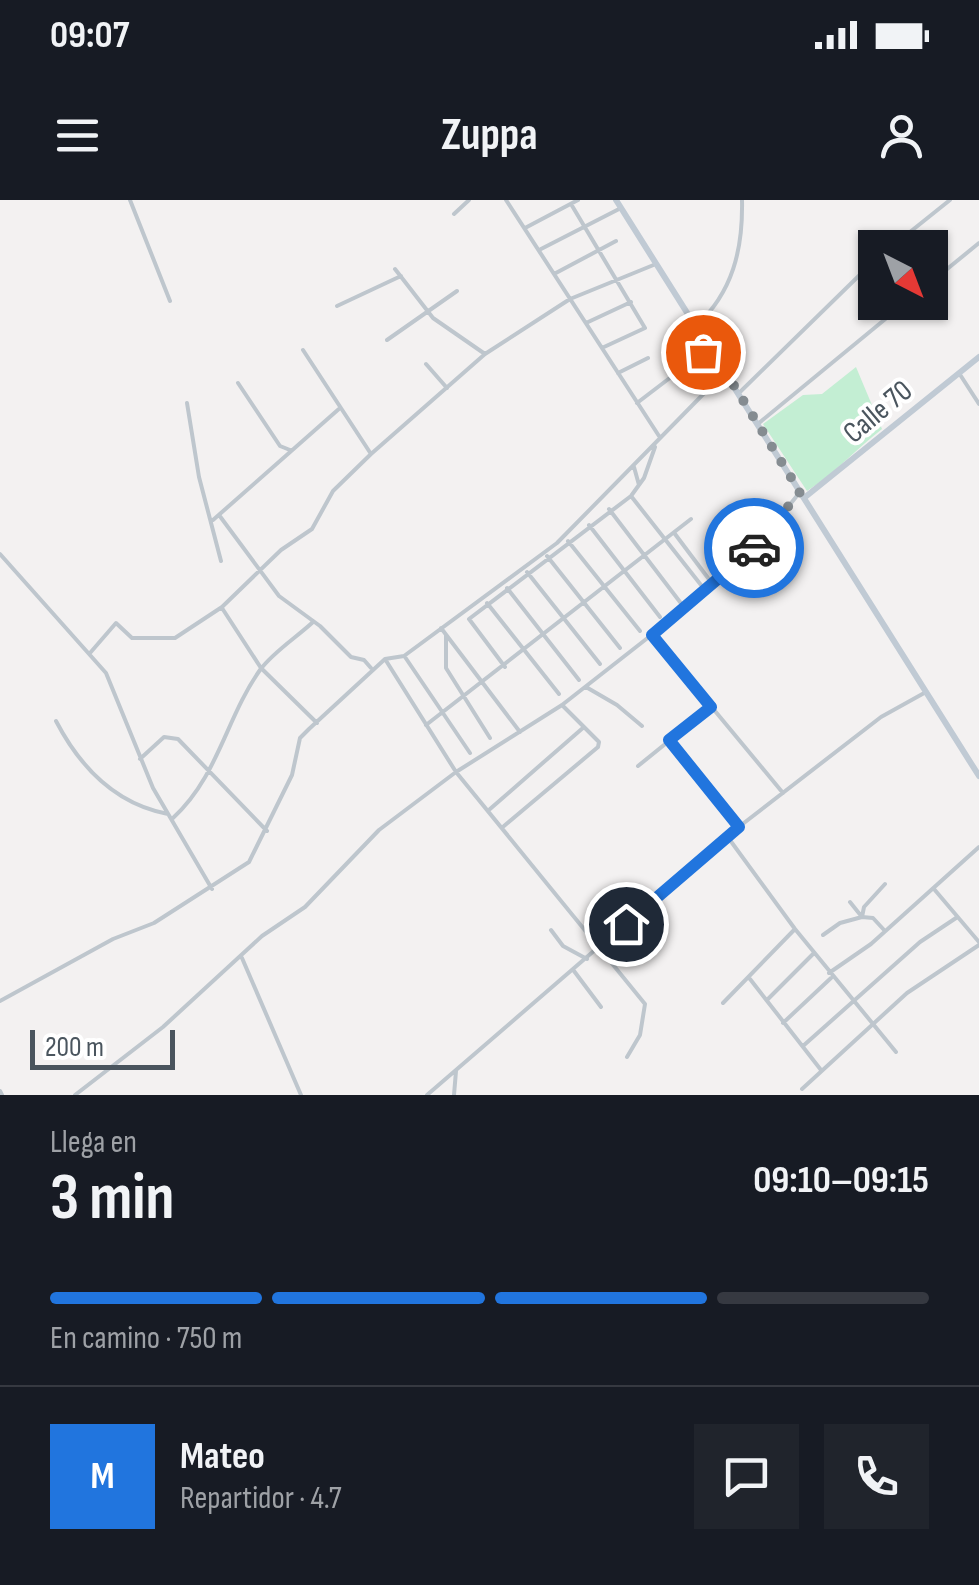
<!DOCTYPE html>
<html lang="es">
<head>
<meta charset="utf-8">
<style>
	:root { --surface:#171b24; --page:#20242c; --text:#f1f3f6; --muted:#9ea1a6; --line:#363941; --accent:#2175de }
	body { margin:0; font-family:"Sofia Sans Condensed",sans-serif; background:var(--page); color:var(--text); height:100vh; display:flex; flex-direction:column; font-size:38px; white-space:nowrap }
	* { box-sizing:border-box; margin:0 }
	p { font-size:32px; color:var(--muted) }
	.icon { flex:none; width:55px; height:55px; fill:none; stroke:currentColor; stroke-width:2; stroke-linecap:round; stroke-linejoin:round }
	.map { position:relative; height:895px; overflow:hidden }
	.side { display:flex; flex-direction:column; background:var(--surface); flex:1 }
	.side>* { flex:none }
	.needle { width:65px; rotate:138deg }
	.fabs { position:absolute; left:858px; top:30px; display:grid; gap:20px }
	.fabs a { display:grid; place-items:center; width:90px; height:90px; border-radius:0px; background:var(--surface); box-shadow:0 2px 8px #0004; font-size:50px }
	.scale { position:absolute; left:30px; bottom:25px; width:145px; box-sizing:border-box; padding-left:10px; border:5px solid #4a555e; border-top:0; font-size:28px; line-height:35px; white-space:nowrap; color:#4a555e; -webkit-text-stroke:8px #fff; paint-order:stroke }
	.pin { position:absolute; display:grid; place-items:center; width:85px; height:85px; color:#fff; margin:-42px; border:5px solid #fff; border-radius:50%; box-shadow:0 2px 10px #0007 }
	.courier { position:absolute; display:grid; place-items:center; width:100px; height:100px; margin:-50px; border:8px solid #2175de; border-radius:50%; background:#fff; color:#222; box-shadow:0 2px 12px #0007 }
	.summary em { font-style:normal; font-weight:700 }
	.summary div { display:flex; flex-direction:column-reverse }
	.summary { display:flex; align-items:center; justify-content:space-between; height:170px; padding:0 50px }
	h1 { font-size:65px; font-weight:700; line-height:75px }
	.bar { display:grid; grid-template-columns:repeat(4,1fr); gap:15px 10px; align-content:center; height:120px; padding:0 50px }
	.bar i { height:12px; border-radius:8px; background:var(--line) }
	.bar .selected { background:var(--accent) }
	.bar p { grid-column:span 4 }
	.line { display:flex; align-items:center; gap:25px; padding:0 50px; border-top:2px solid var(--line) }
	.line div { flex:1 }
	.round { display:grid; place-items:center; flex:none; width:105px; height:105px; border-radius:0px; background:var(--page) }
	.status { display:flex; justify-content:space-between; align-items:center; height:70px; padding:0 50px; background:var(--surface); direction:ltr }
	.status svg { height:28px; fill:currentColor }
	header { display:flex; justify-content:space-between; align-items:center; height:130px; padding:0 50px; background:var(--surface); font-size:45px; font-weight:700 }
	.map>svg:first-child { display:block }
	.green { fill:#c3eed3 }
	.lines { fill:none; stroke-linecap:round; stroke-linejoin:round }
	.street { stroke:#bec6cd; stroke-width:4 }
	.secondary { stroke:#c0cad4; stroke-width:6 }
	.done { stroke:#858c91; stroke-width:10; stroke-dasharray:0 18 }
	.route { stroke:#2175de; stroke-width:12 }
	.labels { text-anchor:middle; dominant-baseline:central; stroke-width:8; stroke-linejoin:round; paint-order:stroke }
	.street-label { font-size:30px; fill:#4a555e; stroke:#fff }
</style>
</head>
<body>
<div class="status"><b>09:07</b><svg viewBox="0 0 49 12"><path d="M0 12V9h3v3zM5 12V6h3v6zM10 12V3h3v9zM15 12V0h3v12zM26 1h20v11H26zM47 4h2v5h-2z"/></svg></div>
<header><svg class="icon" aria-label="menu" viewBox="0 0 24 24"><path d="M4 6h16M4 12h16M4 18h16"/></svg>Zuppa<svg class="icon" aria-label="person" viewBox="0 0 24 24"><circle cx="12" cy="8" r="4"/><path d="M4 21q1-7 8-7t8 7"/></svg></header>
<div class="map">
<svg width="979" height="895" viewBox="0 0 979 895">
	<rect width="100%" height="100%" fill="#f3f1f1"/>
	<path class="green" d="M856,167L882,229C856,249 834,274 807,291L763,224L803,195L822,194Z"/>
	<g class="lines">
		<path class="street" d="M130,0L170,101
			M506,0L659,236
			M571,4L645,128L604,147
			M454,14L469,0
			M525,28L578,0
			M890,48L950,0
			M541,49L621,8
			M395,69L433,118L485,154
			M554,74L616,41
			M930,83L979,43
			M337,106L401,76
			M586,123L631,102
			M696,126C733,92 743,49 742,0
			M387,140L457,91
			M303,150L371,254
			M703,152L720,177
			M426,164L447,188
			M618,173L648,158
			M959,173L979,204
			M238,183L280,246L290,250
			M739,193L875,60
			M187,203L199,277L221,361
			M637,203L709,148
			M759,223L906,102
			M634,267L639,285
			M631,296L701,385
			M609,309L680,402
			M219,315L279,396L320,426L351,457L364,460L371,468
			M213,320L340,208
			M589,325L660,417
			M675,334L714,386
			M568,341L640,431
			M0,354L106,473L153,588L212,689
			M547,356L620,448
			M527,372L600,464
			M507,388L579,480
			M487,403L559,494
			M222,408L261,468L317,523
			M441,428L520,532
			M446,435V468L490,538
			M652,435L783,593
			M90,453L116,423L132,438H175L222,407L281,350L312,329L333,291L371,254L485,154L570,99L656,64
			M405,457L470,553
			M385,459L456,572L645,804L640,835L627,857
			M505,467L469,419L631,296L644,278L655,247
			M586,487L617,505L642,526
			M56,521C80,567 115,604 168,614
			M426,525L691,319
			M669,540L738,626
			M140,559L164,537L178,539L267,631
			M638,566L711,507
			M490,609L584,527
			M173,618C218,577 226,518 260,470C273,452 297,437 313,422
			M504,626L598,547L599,542L562,505
			M727,636L795,729L896,852
			M934,689L979,742
			M850,702L862,717L873,718L885,731
			M551,730L563,746L587,759
			M823,735L840,723L862,717L864,707L885,684
			M242,758L301,895
			M574,771L601,807
			M829,773L871,744L979,647
			M750,779L821,870
			M768,799L814,753
			M0,801L113,739L154,723L249,662L292,575L300,538L309,529L385,459L404,456L557,343L725,172
			M723,803L795,729
			M783,823L831,778
			M803,846L920,742L956,718
			M802,889L907,793L979,745
			M0,891L2,895
			M75,895L163,827L262,736L305,707L379,630L456,572L562,505L714,386L763,338L800,292
			M427,895L727,636L881,517L926,492
			M454,895L456,871"/>
		<path class="secondary" d="M616,0L979,576
			M804,298L979,157"/>
	</g>
	<g class="lines">
		<path class="done" d="M703,152L710,147L800,292L754,348"/>
		<path class="route" d="M626,724L739,627L669,540L711,507L652,435L754,348"/>
	</g>
	<g class="labels">
		<g class="street-label">
			<text transform="translate(878 212) rotate(-40)">Calle 70</text>
		</g>
	</g>
</svg>
<div class="fabs">
<a><svg class="needle" viewBox="-14 -14 28 28"><path d="M0-13l5 13h-10z" fill="#e53935"/><path d="M0 13l5-13h-10z" fill="#9ea1a6"/></svg></a>
</div>
<div class="scale">200 m</div>
<div class="pin" style="left:703px;top:152px;background:#ea580c"><svg class="icon" aria-label="bag" viewBox="0 0 24 24"><path d="M5 8h14l-1 12H6zM9 8a3 3 0 0 1 6 0"/></svg></div>
<div class="pin" style="left:626px;top:724px;background:#1f2937"><svg class="icon" aria-label="home" viewBox="0 0 24 24"><path d="M3 11l9-7 9 7M6 9v11h12V9"/></svg></div>
<div class="courier" style="left:754px;top:348px"><svg class="icon" aria-label="car" viewBox="0 0 24 24"><path d="M5 17H2v-5l4-1 3-4h7l3 4 3 1v5h-3M9 17h6M6 11h13"/><circle cx="7" cy="17" r="2"/><circle cx="17" cy="17" r="2"/></svg></div>
</div>
<section class="side">
<div class="summary"><div><h1>3 min</h1><p>Llega en</p></div><em>09:10–09:15</em></div>
<div class="bar"><i class="selected"></i><i class="selected"></i><i class="selected"></i><i></i><p>En camino · 750 m</p></div>
<div class="line" style="height:180px"><b class="round" style="background:var(--accent);color:#fff">M</b><div><b>Mateo</b><p>Repartidor · 4.7</p></div><a class="round"><svg class="icon" aria-label="chat" viewBox="0 0 24 24"><path d="M4 5h16v11H9l-5 4z"/></svg></a><a class="round"><svg class="icon" aria-label="phone" viewBox="0 0 24 24"><path d="M5 4h4l2 5-3 2q2 4 5 5l2-3 5 2v4C11 20 4 13 5 4z"/></svg></a></div>
</section>
</body>
</html>
